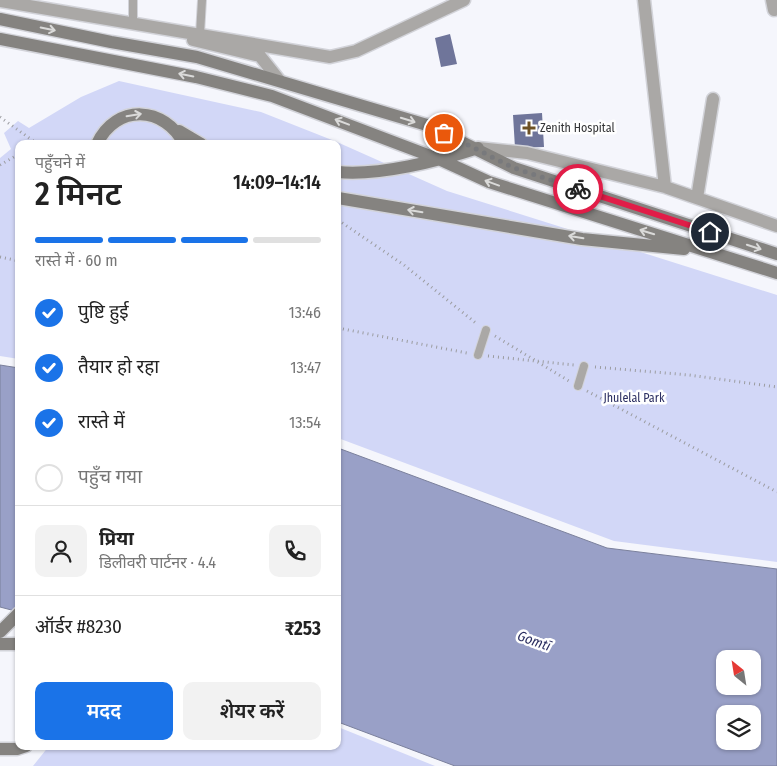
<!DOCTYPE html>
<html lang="hi">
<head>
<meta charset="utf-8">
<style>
	:root { --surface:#fff; --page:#f2f2f2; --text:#222; --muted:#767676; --line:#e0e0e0; --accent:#1a73e8 }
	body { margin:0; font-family:"Fira Sans Condensed","Noto Sans Devanagari",sans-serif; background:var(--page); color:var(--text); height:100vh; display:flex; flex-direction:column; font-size:19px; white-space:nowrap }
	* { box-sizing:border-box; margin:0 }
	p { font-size:16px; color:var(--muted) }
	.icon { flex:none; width:28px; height:28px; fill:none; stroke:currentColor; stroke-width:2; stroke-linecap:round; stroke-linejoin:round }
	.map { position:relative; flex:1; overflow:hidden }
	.details { position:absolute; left:15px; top:140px; width:326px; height:610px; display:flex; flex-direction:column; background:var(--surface); border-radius:10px; box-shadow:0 1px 4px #0004 }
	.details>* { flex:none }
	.needle { width:32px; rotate:330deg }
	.controls { position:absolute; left:716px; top:650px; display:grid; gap:10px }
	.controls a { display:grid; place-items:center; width:45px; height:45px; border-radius:10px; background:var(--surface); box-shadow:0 1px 4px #0004; font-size:25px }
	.pin { position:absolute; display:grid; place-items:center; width:42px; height:42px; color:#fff; margin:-21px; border:2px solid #fff; border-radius:50%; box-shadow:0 1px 5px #0007 }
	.courier { position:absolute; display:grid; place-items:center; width:50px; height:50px; margin:-25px; border:4px solid #e11d48; border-radius:50%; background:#fff; color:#222; box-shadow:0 1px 6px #0007 }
	.headline em { font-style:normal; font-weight:600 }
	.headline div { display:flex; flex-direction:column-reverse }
	.headline { display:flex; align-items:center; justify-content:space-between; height:85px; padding:0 20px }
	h1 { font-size:32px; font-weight:600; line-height:38px }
	.bar { display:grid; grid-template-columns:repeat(4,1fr); gap:8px 5px; align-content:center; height:60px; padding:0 20px }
	.bar i { height:6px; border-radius:4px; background:var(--line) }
	.bar .active { background:var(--accent) }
	.bar p { grid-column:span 4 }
	.line { display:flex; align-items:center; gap:12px; padding:0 20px; border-top:1px solid var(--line) }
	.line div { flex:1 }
	.round { display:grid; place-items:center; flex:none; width:52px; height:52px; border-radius:10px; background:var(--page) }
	ol { padding:0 20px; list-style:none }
	li { display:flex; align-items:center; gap:15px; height:55px }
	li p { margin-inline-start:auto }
	li .icon { padding:5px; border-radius:50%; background:var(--accent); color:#fff; stroke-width:4 }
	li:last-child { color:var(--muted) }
	li i { width:28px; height:28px; border:2px solid var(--line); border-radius:50% }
	.action { display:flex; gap:10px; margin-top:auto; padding:10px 20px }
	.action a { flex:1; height:58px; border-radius:10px; background:var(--accent); color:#fff; font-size:20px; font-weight:600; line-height:58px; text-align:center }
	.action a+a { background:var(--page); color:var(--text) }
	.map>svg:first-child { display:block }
	.green { fill:#d2d7f7 }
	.water { fill:#99a0c7; stroke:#7b809c; fill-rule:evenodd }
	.building { fill:#6f759a }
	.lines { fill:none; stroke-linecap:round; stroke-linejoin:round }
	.lane-casing { stroke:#d2d3d9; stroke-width:10 }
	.street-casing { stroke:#d2d3d9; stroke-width:15 }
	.secondary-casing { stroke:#d2d3d9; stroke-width:15 }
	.path { stroke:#9b9ca0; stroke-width:3; stroke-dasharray:1 4; stroke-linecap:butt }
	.lane { stroke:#aaa8a6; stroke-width:8 }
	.street { stroke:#aaa8a6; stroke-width:12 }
	.secondary { stroke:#858380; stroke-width:12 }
	.oneway { stroke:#dadad9 }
	.done { stroke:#78797c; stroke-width:5; stroke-dasharray:0 9 }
	.route { stroke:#e11d48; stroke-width:6 }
	.poi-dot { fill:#6d5124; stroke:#fff; stroke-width:2 }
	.labels { text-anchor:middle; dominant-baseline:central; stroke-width:5; stroke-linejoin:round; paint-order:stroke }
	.poi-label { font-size:12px; fill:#343537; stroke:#fff; text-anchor:start }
	.park-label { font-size:12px; fill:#2c2f62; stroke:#fff }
	.water-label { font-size:14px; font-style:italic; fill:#292c5e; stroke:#fff }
</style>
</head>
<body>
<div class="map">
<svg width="777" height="766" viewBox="0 0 777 766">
	<rect width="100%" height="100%" fill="#f5f6fc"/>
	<path class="green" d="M119,81L261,112L337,142L447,191L777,295V562L614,541L338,438V144H19V359L0,356V158L11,149L4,133L18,121L29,128L81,97Z
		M338,727L435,766H33L49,746H338Z"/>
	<path class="water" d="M0,365L19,368V612L0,607Z
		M338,448L607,548L777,569V766H455L338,722ZM725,659H752V686H725ZM725,714H752V741H725Z"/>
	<path class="building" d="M450,34L457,64L441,67L435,38Z
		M542,113L544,147L515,148L513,115Z"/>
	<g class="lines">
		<g class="lane-casing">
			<path id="lane" d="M133,24V0
				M200,34L202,0
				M478,355L486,330
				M578,386L584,366"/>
		</g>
		<g class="street-casing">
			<path id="street" d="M644,0L665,187
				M772,0L774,10
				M0,1L330,57L356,51L464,0
				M193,40L260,56L279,80
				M478,148L527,153L665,187L777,226
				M697,198L713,99"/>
		</g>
		<g class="secondary-casing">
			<path id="secondary" d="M0,19L111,42L197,57L427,125L514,168L777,254
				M0,39L196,77L272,96L441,160L489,182L777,273
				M179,131L201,144
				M97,144C116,103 165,106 184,144
				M338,172C379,176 438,161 478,148
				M338,198L582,239L684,249
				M0,632L19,613
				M0,644H19
				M0,749H17L26,746"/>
		</g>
		<path class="path" d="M0,117L36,143L42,144
			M0,165L19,154
			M338,220L404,265L477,324
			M0,257L19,261
			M338,328L467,353
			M495,336L569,381
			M488,356L574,365
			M595,367L689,375L777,387
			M587,391L777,492"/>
		<use href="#lane" class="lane"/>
		<use href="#street" class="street"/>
		<use href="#secondary" class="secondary"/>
	</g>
	<defs><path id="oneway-shaft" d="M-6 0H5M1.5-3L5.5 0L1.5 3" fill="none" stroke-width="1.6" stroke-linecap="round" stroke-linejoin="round" transform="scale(1.25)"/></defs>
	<g class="oneway">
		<use href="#oneway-shaft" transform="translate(48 29) rotate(12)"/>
		<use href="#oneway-shaft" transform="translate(186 75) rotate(-169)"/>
		<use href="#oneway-shaft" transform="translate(134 115) rotate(-9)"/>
		<use href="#oneway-shaft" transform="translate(408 120) rotate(17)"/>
		<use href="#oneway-shaft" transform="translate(342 122) rotate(-159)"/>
		<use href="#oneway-shaft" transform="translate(492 183) rotate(-160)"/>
		<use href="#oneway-shaft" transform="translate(415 211) rotate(-171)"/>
		<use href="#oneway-shaft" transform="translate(647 232) rotate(-163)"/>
		<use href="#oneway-shaft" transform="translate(576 237) rotate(-171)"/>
		<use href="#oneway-shaft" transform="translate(754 247) rotate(18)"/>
	</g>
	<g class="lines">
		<path class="done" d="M444,133L514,168L578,189"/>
		<path class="route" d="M578,189L710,232"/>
	</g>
	<path class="poi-dot" d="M526.5 120.5h5v5h5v5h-5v5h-5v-5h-5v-5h5z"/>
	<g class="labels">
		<g class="poi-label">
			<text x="540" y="128">Zenith Hospital</text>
		</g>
		<g class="park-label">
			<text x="634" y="398">Jhulelal Park</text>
		</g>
		<g class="water-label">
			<text transform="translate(534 641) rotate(20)">Gomtī</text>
		</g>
	</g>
</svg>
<div class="controls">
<a><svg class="needle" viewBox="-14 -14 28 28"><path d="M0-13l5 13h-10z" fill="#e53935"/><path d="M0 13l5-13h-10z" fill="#767676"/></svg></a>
<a><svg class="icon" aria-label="layers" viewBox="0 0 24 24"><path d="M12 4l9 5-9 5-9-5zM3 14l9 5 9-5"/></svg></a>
</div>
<div class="pin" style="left:444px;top:133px;background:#ea580c"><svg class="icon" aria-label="bag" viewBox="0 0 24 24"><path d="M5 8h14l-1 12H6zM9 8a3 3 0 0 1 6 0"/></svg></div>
<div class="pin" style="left:710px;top:232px;background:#1f2937"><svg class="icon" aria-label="home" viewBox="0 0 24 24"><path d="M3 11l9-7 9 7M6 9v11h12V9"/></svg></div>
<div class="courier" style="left:578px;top:189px"><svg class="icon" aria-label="bike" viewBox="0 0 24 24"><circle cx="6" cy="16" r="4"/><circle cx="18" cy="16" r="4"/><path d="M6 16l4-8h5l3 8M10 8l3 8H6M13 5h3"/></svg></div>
<section class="details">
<div class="headline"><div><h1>2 मिनट</h1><p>पहुँचने में</p></div><em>14:09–14:14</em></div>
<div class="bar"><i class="active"></i><i class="active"></i><i class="active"></i><i></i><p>रास्ते में · 60 m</p></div>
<ol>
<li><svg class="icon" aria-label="check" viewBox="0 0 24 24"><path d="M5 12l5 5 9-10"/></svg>पुष्टि हुई<p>13:46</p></li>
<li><svg class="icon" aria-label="check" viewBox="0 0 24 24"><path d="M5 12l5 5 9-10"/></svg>तैयार हो रहा<p>13:47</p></li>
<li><svg class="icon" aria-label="check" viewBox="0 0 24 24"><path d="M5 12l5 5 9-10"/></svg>रास्ते में<p>13:54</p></li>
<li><i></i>पहुँच गया</li>
</ol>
<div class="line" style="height:90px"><a class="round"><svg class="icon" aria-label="person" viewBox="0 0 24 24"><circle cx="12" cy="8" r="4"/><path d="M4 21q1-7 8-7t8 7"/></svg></a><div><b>प्रिया</b><p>डिलीवरी पार्टनर · 4.4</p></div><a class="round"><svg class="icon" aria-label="phone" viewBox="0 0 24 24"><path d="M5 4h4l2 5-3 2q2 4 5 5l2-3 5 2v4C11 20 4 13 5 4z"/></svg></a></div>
<div class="line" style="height:65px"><div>ऑर्डर #8230</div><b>₹253</b></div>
<div class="action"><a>मदद</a><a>शेयर करें</a></div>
</section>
</div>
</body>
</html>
